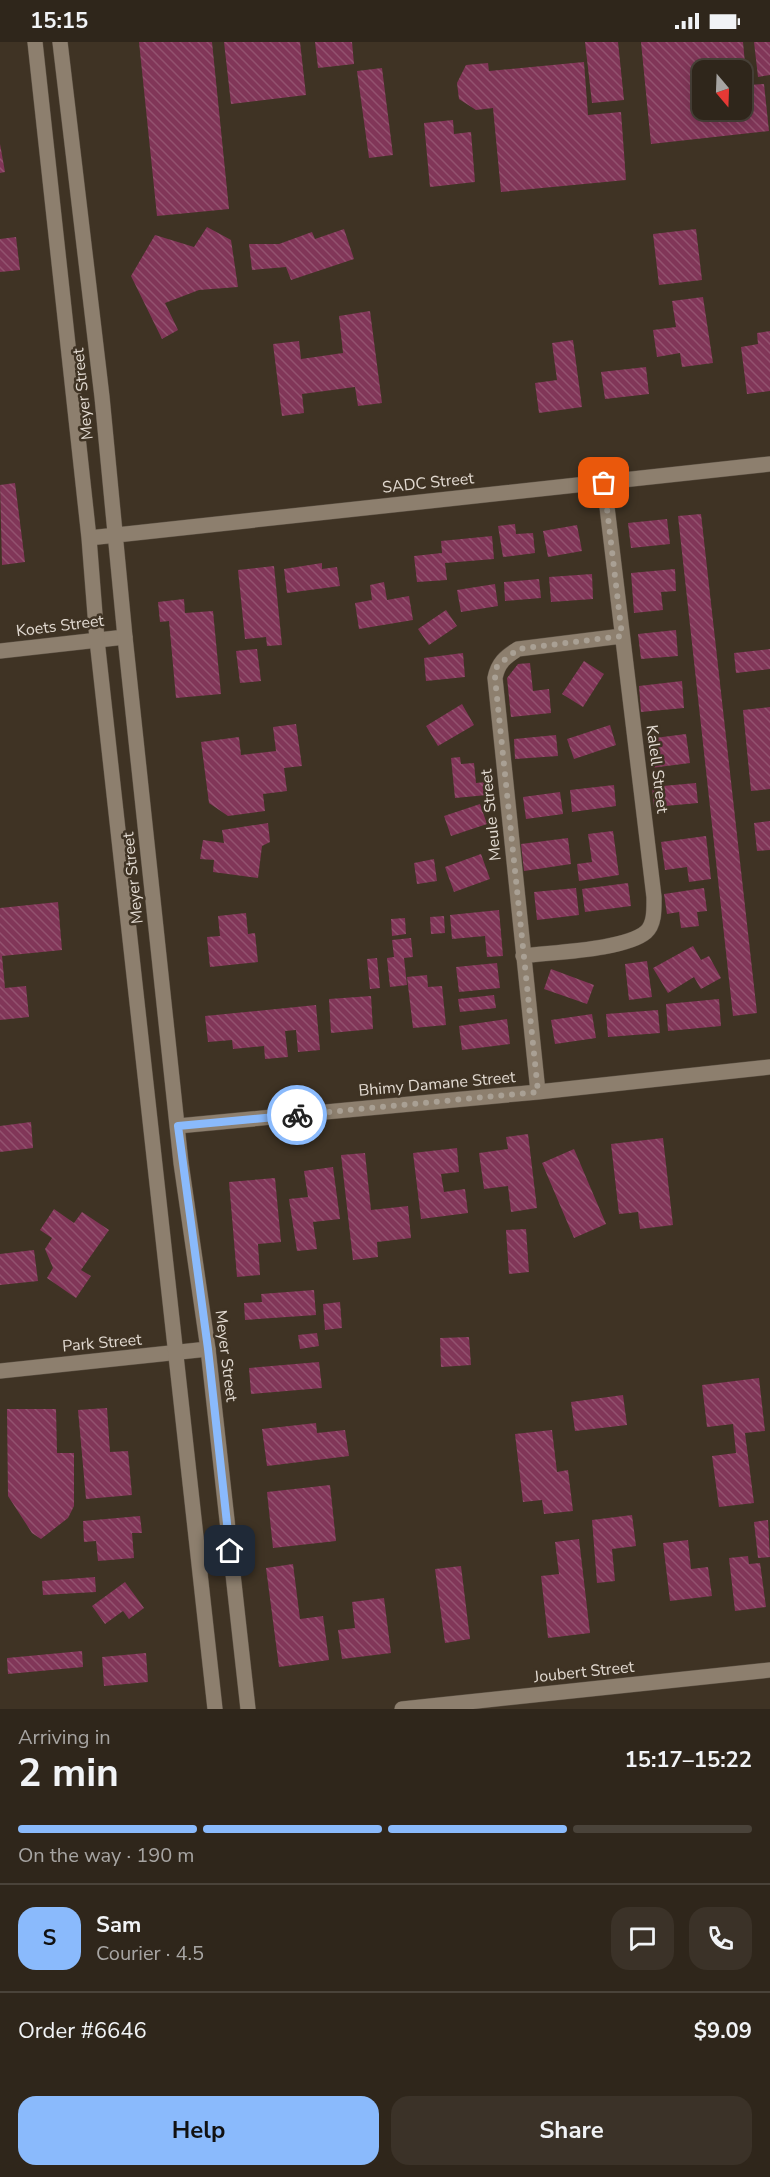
<!DOCTYPE html>
<html lang="en">
<head>
<meta charset="utf-8">
<style>
	:root { --surface:#2f261b; --page:#3b3228; --text:#f1f3f6; --muted:#a7a5a3; --line:#4a433a; --accent:#8abafc }
	body { margin:0; font-family:"Nunito Sans",sans-serif; background:var(--page); color:var(--text); height:100vh; display:flex; flex-direction:column; font-size:22px; white-space:nowrap }
	* { box-sizing:border-box; margin:0 }
	p { font-size:20px; color:var(--muted) }
	.icon { flex:none; width:33px; height:33px; fill:none; stroke:currentColor; stroke-width:2; stroke-linecap:round; stroke-linejoin:round }
	.map { position:relative; height:1667px; overflow:hidden }
	.panel { display:flex; flex-direction:column; background:var(--surface); flex:1 }
	.panel>* { flex:none }
	.needle { width:39px; rotate:161deg }
	.fabs { position:absolute; left:692px; top:18px; display:grid; gap:12px }
	.fabs a { display:grid; place-items:center; width:60px; height:60px; border-radius:12px; background:var(--surface); box-shadow:0 3px 15px #0003,0 0 0 2px var(--line); font-size:30px }
	.pin { position:absolute; display:grid; place-items:center; width:51px; height:51px; color:#fff; margin:-26px; border-radius:12px; box-shadow:0 3px 9px #0006 }
	.courier { position:absolute; display:grid; place-items:center; width:60px; height:60px; margin:-30px; border:4px solid #8abafc; border-radius:50%; background:#fff; color:#222; box-shadow:0 2px 8px #0007 }
	.head em { font-style:normal; font-weight:700 }
	.head div { display:flex; flex-direction:column-reverse }
	.head { display:flex; align-items:center; justify-content:space-between; height:102px; padding:0 18px }
	h1 { font-size:39px; font-weight:700; line-height:45px }
	.bar { display:grid; grid-template-columns:repeat(4,1fr); gap:9px 6px; align-content:center; height:72px; padding:0 18px }
	.bar i { height:8px; border-radius:4px; background:var(--line) }
	.bar .active { background:var(--accent) }
	.bar p { grid-column:span 4 }
	.line { display:flex; align-items:center; gap:15px; padding:0 18px; border-top:2px solid var(--line) }
	.line div { flex:1 }
	.round { display:grid; place-items:center; flex:none; width:63px; height:63px; border-radius:18px; background:var(--page) }
	.primary-button { display:flex; gap:12px; margin-top:auto; padding:12px 18px }
	.primary-button a { flex:1; height:69px; border-radius:18px; background:var(--accent); color:#111; font-size:24px; font-weight:700; line-height:69px; text-align:center }
	.primary-button a+a { background:var(--page); color:var(--text) }
	.status { display:flex; justify-content:space-between; align-items:center; height:42px; padding:0 30px; background:var(--surface); direction:ltr }
	.status svg { height:16px; fill:currentColor }
	.map>svg:first-child { display:block }
	.building { fill:url(#building-back-hatch); fill-rule:evenodd }
	.lines { fill:none; stroke-linecap:round; stroke-linejoin:round }
	.street-casing { stroke:#5b5043; stroke-width:16 }
	.secondary-casing { stroke:#5b5043; stroke-width:16 }
	.street { stroke:#8d7f6e; stroke-width:15 }
	.secondary { stroke:#8d7f6e; stroke-width:15 }
	.done { stroke:#a9a094; stroke-width:6; stroke-dasharray:0 10.8 }
	.route { stroke:#8abafc; stroke-width:8 }
	.labels { text-anchor:middle; dominant-baseline:central; stroke-width:5; stroke-linejoin:round; paint-order:stroke }
	.street-label { font-size:16px; fill:#e2dad1; stroke:#3f3324 }
</style>
</head>
<body>
<div class="status"><b>15:15</b><svg viewBox="0 0 49 12"><path d="M0 12V9h3v3zM5 12V6h3v6zM10 12V3h3v9zM15 12V0h3v12zM26 1h20v11H26zM47 4h2v5h-2z"/></svg></div>
<div class="map">
<svg width="770" height="1667" viewBox="0 0 770 1667">
	<defs>
		<pattern id="building-back-hatch" width="6" height="6" patternUnits="userSpaceOnUse" patternTransform="scale(1.5)"><rect width="6" height="6" fill="#813658"/><path d="M-1 5l2 2M0 0l6 6M5-1l2 2" fill="none" stroke="#93526f"/></pattern>
	</defs>
	<rect width="100%" height="100%" fill="#3f3324"/>
	<path class="building" d="M139,0H212L229,167L157,174Z
		M224,0H300L306,53L231,62Z
		M315,0H352L354,22L318,26Z
		M585,0H618L624,58L592,61Z
		M641,0H743L747,43L764,42L769,89L651,102ZM702,28H741V68H702Z
		M754,0H770V33L758,35Z
		M584,20L588,73L621,70L626,138L501,150L493,66L476,68L459,57L457,41L466,23L488,21L489,29Z
		M382,26L393,113L369,116L357,29Z
		M453,78L454,92L471,90L475,140L430,145L424,81Z
		M0,102L5,130L0,131Z
		M207,185L231,198L238,245L199,248L165,261L178,288L162,297L131,234L155,193L194,205Z
		M344,187L354,217L291,238L286,225L252,228L249,202H279L312,190L315,197Z
		M696,187L702,238L659,243L653,192Z
		M16,195L20,228L0,230V197Z
		M703,255L713,321L682,325L680,311L657,315L653,288L676,285L672,259Z
		M370,269L382,361L358,364L355,345L302,352L304,371L282,374L273,302L299,299L301,317L343,311L339,274Z
		M770,289V349L747,352L741,305L758,302L757,291Z
		M573,298L582,365L539,371L535,341L557,338L552,301Z
		M646,325L649,352L605,357L601,330Z
		M15,441L25,520L2,523L0,443Z
		M701,472L757,971L733,974L678,474Z
		M667,477L670,502L631,506L628,481Z
		M515,482L516,492L533,491L535,511L503,515L498,484Z
		M577,483L582,509L548,515L543,489Z
		M492,494L494,517L445,521L447,538L417,540L414,514L442,511L441,499Z
		M322,521V527L337,525L340,544L287,551L284,527Z
		M274,524L282,603L267,604L266,595L245,597L238,528Z
		M675,527L676,549L661,550L663,568L634,571L631,531Z
		M592,532L593,557L551,560L549,535Z
		M539,537L541,556L505,559L504,540Z
		M384,540L387,558L409,554L413,578L359,587L355,561L372,558L370,543Z
		M495,542L498,564L461,570L457,548Z
		M184,557L185,571L213,569L221,652L176,656L169,579L160,580L158,560Z
		M446,568L457,584L429,603L418,587Z
		M676,588L678,614L641,617L638,592Z
		M257,607L261,639L240,641L236,609Z
		M770,607V627L736,631L734,611Z
		M463,611L465,635L426,639L424,616Z
		M584,619L604,632L583,665L562,652Z
		M530,621L533,649L549,647L551,671L511,675L507,636L518,622Z
		M682,639L684,666L641,670L639,644Z
		M462,662L474,683L438,704L426,684Z
		M770,665V747L751,749L743,668Z
		M296,682L302,724L284,726L287,749L263,752L265,769L228,774L209,761L201,700L239,695L241,713L276,709L273,685Z
		M610,683L616,703L574,717L567,697Z
		M686,692L690,721L651,726L647,697Z
		M556,693L558,714L515,717L514,697Z
		M460,715L461,722L474,721L476,741L486,740L487,753L455,756L451,716Z
		M696,741L698,761L654,765L652,745Z
		M614,743L616,764L572,770L570,748Z
		M560,750L563,772L526,777L523,755Z
		M480,762L487,782L451,794L444,774Z
		M770,779V808L757,809L754,781Z
		M268,781L270,800L262,804L258,836L213,830L214,818L200,817L203,798L224,801L222,788Z
		M613,789L619,833L579,839L577,822L592,820L588,792Z
		M706,794L711,837L689,840L687,825L665,828L661,800Z
		M568,796L571,822L524,829L521,802Z
		M481,812L490,837L454,850L445,825Z
		M434,817L437,839L417,842L414,821Z
		M628,841L631,864L585,870L582,847Z
		M576,846L579,873L537,878L534,850Z
		M704,846L707,869L697,870L699,884L681,886L679,870L667,872L664,852Z
		M58,860L62,908L2,914L5,946L26,944L29,975L0,978V866Z
		M499,868L503,914L487,915L485,894L452,897L450,873Z
		M246,871L248,892L255,891L258,920L210,925L207,895L220,894L218,874Z
		M444,874L445,891L431,892L430,875Z
		M405,876L406,892L392,894L391,877Z
		M411,896L413,915L404,916L407,943L390,945L387,916L394,915L392,898Z
		M693,904L701,918L709,914L721,936L701,947L694,935L668,951L653,926Z
		M377,916L380,946L370,947L367,917Z
		M647,919L652,955L629,958L625,922Z
		M497,921L500,946L459,950L456,925Z
		M551,927L594,943L587,962L544,947Z
		M427,933L428,945L442,944L446,983L413,986L407,935Z
		M494,953L496,966L460,970L458,957Z
		M371,954L373,987L331,991L329,957Z
		M719,957L721,984L668,989L666,962Z
		M316,963L320,1008L298,1010L296,988L285,989L288,1015L265,1017L264,1004L233,1007L232,998L208,1000L205,974Z
		M658,968L660,991L608,995L606,972Z
		M592,972L596,996L555,1002L551,978Z
		M507,977L510,1002L462,1008L459,984Z
		M31,1080L33,1106L0,1110V1084Z
		M528,1092L537,1166L511,1170L508,1144L484,1147L479,1111L508,1107L506,1095Z
		M663,1096L673,1183L640,1187L638,1170L619,1172L611,1102Z
		M457,1106L459,1130L441,1132L444,1150L465,1147L468,1171L421,1177L413,1111Z
		M574,1107L606,1182L574,1196L542,1121Z
		M365,1111L371,1168L408,1164L411,1196L377,1200L378,1215L353,1218L341,1113Z
		M333,1125L340,1177L313,1180L317,1207L297,1209L289,1157L308,1155L304,1129Z
		M275,1136L281,1200L258,1202L260,1233L237,1235L229,1140Z
		M54,1167L74,1181L82,1170L109,1188L81,1228L91,1234L76,1256L47,1236L53,1226L45,1207L52,1196L40,1188Z
		M526,1187L529,1230L509,1232L506,1188Z
		M34,1208L38,1239L0,1243V1212Z
		M314,1248L316,1273L245,1278L244,1261L262,1260L261,1252Z
		M340,1260L342,1286L325,1288L323,1262Z
		M317,1291L319,1304L300,1307L298,1293Z
		M469,1295L471,1323L441,1325L440,1296Z
		M319,1320L322,1346L251,1352L249,1326Z
		M759,1336L765,1389L745,1391L754,1461L719,1465L712,1414L736,1411L733,1382L707,1385L702,1343Z
		M623,1353L627,1383L575,1389L571,1360Z
		M107,1366L110,1410L128,1409L132,1453L86,1457L78,1368Z
		M7,1367H56L57,1411H74V1464L68,1476L41,1497L32,1491L8,1454Z
		M316,1381L317,1391L345,1388L349,1414L267,1424L262,1387Z
		M552,1388L557,1430L568,1428L573,1469L544,1472L542,1458L523,1460L515,1392Z
		M330,1443L336,1499L273,1506L267,1450Z
		M632,1473L636,1504L612,1507L615,1539L597,1541L592,1478Z
		M140,1474L142,1491H132L134,1516L98,1519L96,1499L84,1500L83,1479Z
		M768,1478L770,1515L758,1516L754,1480Z
		M579,1497L590,1591L548,1596L541,1534L559,1532L555,1500Z
		M688,1498L691,1527L708,1525L712,1554L670,1559L663,1501Z
		M748,1514L749,1522L760,1521L766,1565L735,1569L729,1516Z
		M293,1522L300,1577L323,1574L329,1618L279,1625L266,1526Z
		M461,1524L470,1597L445,1601L435,1527Z
		M95,1535L96,1550L43,1553L42,1539Z
		M125,1540L144,1566L129,1577L123,1569L105,1582L92,1564Z
		M384,1556L391,1611L342,1617L338,1588L355,1586L352,1560Z
		M82,1609L83,1625L8,1632L7,1616Z
		M146,1611L148,1640L104,1644L102,1615Z"/>
	<g class="lines">
		<g class="street-casing">
			<path id="street" d="M0,609L125,595
				M523,914C552,910 625,908 646,890C655,882 654,866 654,855L604,440
				M538,1050L495,636C498,621 505,615 518,607L622,594
				M178,1084L538,1050L770,1025
				M0,1329L208,1307
				M402,1667L770,1628"/>
		</g>
		<g class="secondary-casing">
			<path id="secondary" d="M35,0L89,496L97,598L215,1667
				M60,0L102,355L125,595L181,1121L208,1307L248,1667
				M89,496L770,422"/>
		</g>
		<use href="#street" class="street"/>
		<use href="#secondary" class="secondary"/>
	</g>
	<g class="lines">
		<path class="done" d="M297,1073L538,1050L495,636L497,624L518,607L622,594L604,441"/>
		<path class="route" d="M230,1509L208,1307L178,1084L297,1073"/>
	</g>
	<g class="labels">
		<g class="street-label">
			<text transform="translate(83 352) rotate(-96)">Meyer Street</text>
			<text transform="translate(428 441) rotate(-6)">SADC Street</text>
			<text transform="translate(60 584) rotate(-7)">Koets Street</text>
			<text transform="translate(657 727) rotate(83)">Kalell Street</text>
			<text transform="translate(491 773) rotate(-96)">Meule Street</text>
			<text transform="translate(133 836) rotate(-96)">Meyer Street</text>
			<text transform="translate(437 1042) rotate(-5)">Bhimy Damane Street</text>
			<text transform="translate(102 1301) rotate(-5)">Park Street</text>
			<text transform="translate(226 1314) rotate(83)">Meyer Street</text>
			<text transform="translate(584 1630) rotate(-6)">Joubert Street</text>
		</g>
	</g>
</svg>
<div class="fabs">
<a><svg class="needle" viewBox="-14 -14 28 28"><path d="M0-13l5 13h-10z" fill="#e53935"/><path d="M0 13l5-13h-10z" fill="#a7a5a3"/></svg></a>
</div>
<div class="pin" style="left:604px;top:441px;background:#ea580c"><svg class="icon" aria-label="bag" viewBox="0 0 24 24"><path d="M5 8h14l-1 12H6zM9 8a3 3 0 0 1 6 0"/></svg></div>
<div class="pin" style="left:230px;top:1509px;background:#1f2937"><svg class="icon" aria-label="home" viewBox="0 0 24 24"><path d="M3 11l9-7 9 7M6 9v11h12V9"/></svg></div>
<div class="courier" style="left:297px;top:1073px"><svg class="icon" aria-label="bike" viewBox="0 0 24 24"><circle cx="6" cy="16" r="4"/><circle cx="18" cy="16" r="4"/><path d="M6 16l4-8h5l3 8M10 8l3 8H6M13 5h3"/></svg></div>
</div>
<section class="panel">
<div class="head"><div><h1>2 min</h1><p>Arriving in</p></div><em>15:17–15:22</em></div>
<div class="bar"><i class="active"></i><i class="active"></i><i class="active"></i><i></i><p>On the way · 190 m</p></div>
<div class="line" style="height:108px"><b class="round" style="background:var(--accent);color:#111">S</b><div><b>Sam</b><p>Courier · 4.5</p></div><a class="round"><svg class="icon" aria-label="chat" viewBox="0 0 24 24"><path d="M4 5h16v11H9l-5 4z"/></svg></a><a class="round"><svg class="icon" aria-label="phone" viewBox="0 0 24 24"><path d="M5 4h4l2 5-3 2q2 4 5 5l2-3 5 2v4C11 20 4 13 5 4z"/></svg></a></div>
<div class="line" style="height:78px"><div>Order #6646</div><b>$9.09</b></div>
<div class="primary-button"><a>Help</a><a>Share</a></div>
</section>
</body>
</html>
